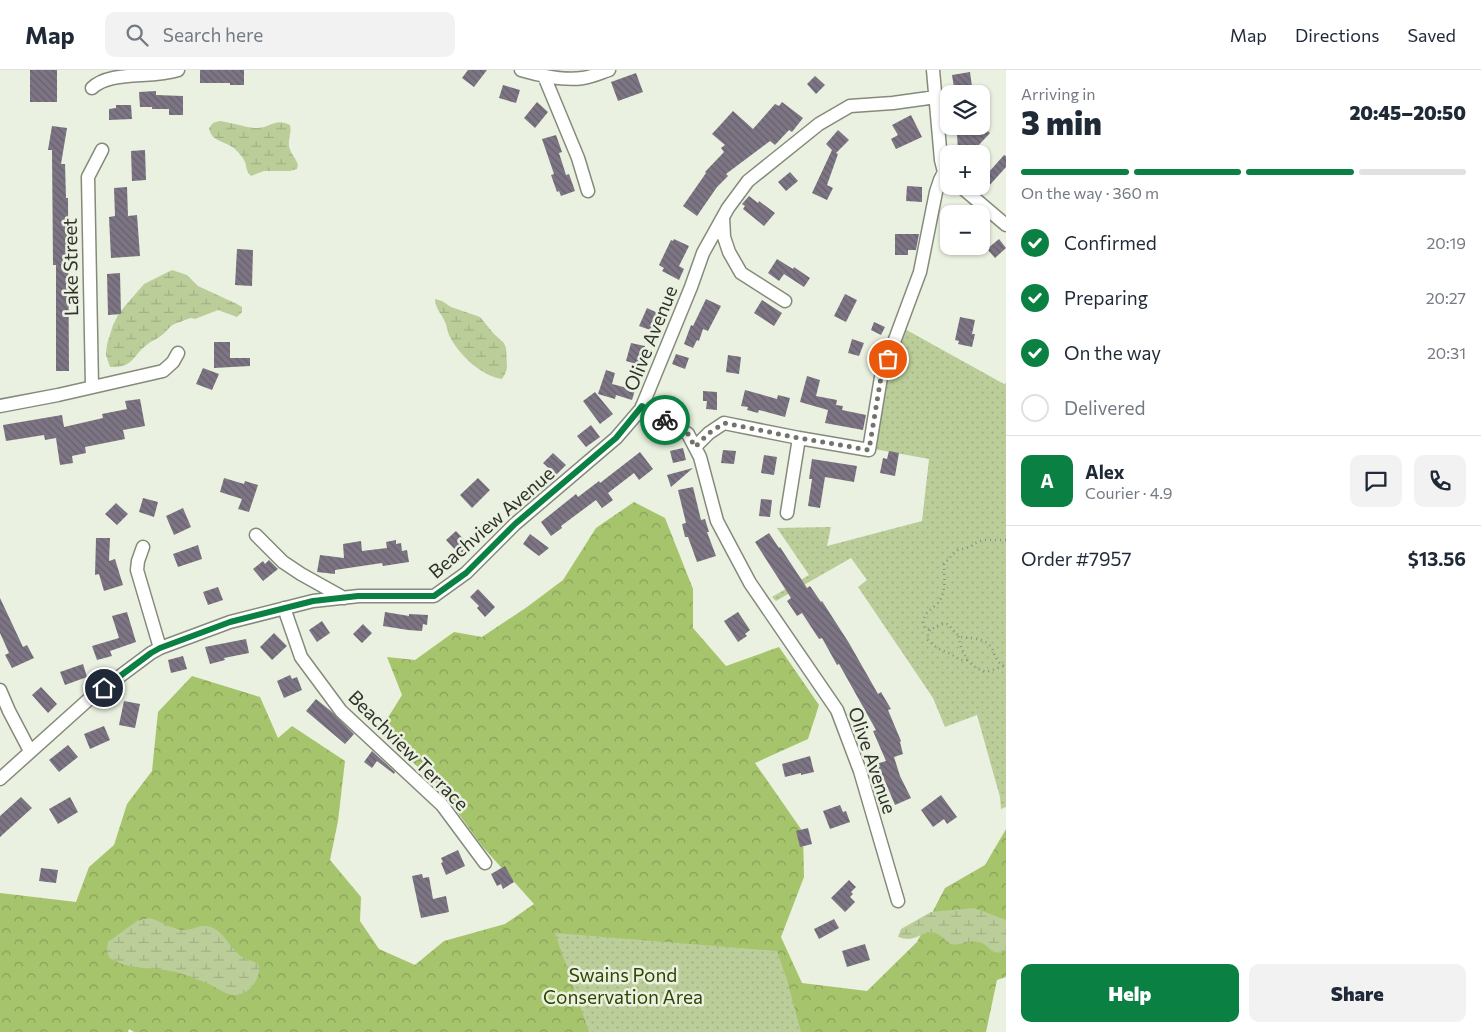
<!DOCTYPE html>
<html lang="en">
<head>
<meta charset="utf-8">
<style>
	:root { --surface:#fff; --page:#f2f2f3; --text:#1f2937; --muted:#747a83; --line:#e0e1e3; --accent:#0b8043 }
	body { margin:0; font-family:Commissioner,sans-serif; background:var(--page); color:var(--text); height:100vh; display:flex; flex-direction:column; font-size:19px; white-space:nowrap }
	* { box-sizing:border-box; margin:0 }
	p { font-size:16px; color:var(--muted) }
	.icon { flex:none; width:28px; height:28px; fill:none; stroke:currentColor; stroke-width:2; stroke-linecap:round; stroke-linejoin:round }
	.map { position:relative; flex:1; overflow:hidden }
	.side { display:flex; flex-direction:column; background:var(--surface); width:475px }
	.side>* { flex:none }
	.buttons { position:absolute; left:940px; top:15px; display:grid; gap:10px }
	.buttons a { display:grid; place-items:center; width:50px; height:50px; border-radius:10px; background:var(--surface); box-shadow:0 1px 4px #0004; font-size:25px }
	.pin { position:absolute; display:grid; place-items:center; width:42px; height:42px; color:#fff; margin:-21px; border:2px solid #fff; border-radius:50%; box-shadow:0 1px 5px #0007 }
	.courier { position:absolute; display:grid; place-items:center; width:50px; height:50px; margin:-25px; border:4px solid #0b8043; border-radius:50%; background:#fff; color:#222; box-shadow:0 1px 6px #0007 }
	.head em { font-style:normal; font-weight:800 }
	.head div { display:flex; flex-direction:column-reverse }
	.head { display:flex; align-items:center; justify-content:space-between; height:85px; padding:0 15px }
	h1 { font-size:32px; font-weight:800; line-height:38px }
	.bar { display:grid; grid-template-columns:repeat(4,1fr); gap:8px 5px; align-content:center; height:60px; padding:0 15px }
	.bar i { height:6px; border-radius:4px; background:var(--line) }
	.bar .active { background:var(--accent) }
	.bar p { grid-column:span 4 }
	.line { display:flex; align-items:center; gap:12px; padding:0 15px; border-top:1px solid var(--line) }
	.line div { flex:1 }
	.round { display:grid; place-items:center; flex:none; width:52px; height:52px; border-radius:10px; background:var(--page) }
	ol { padding:0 15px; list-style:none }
	li { display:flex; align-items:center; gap:15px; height:55px }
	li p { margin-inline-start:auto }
	li .icon { padding:5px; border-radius:50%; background:var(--accent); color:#fff; stroke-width:4 }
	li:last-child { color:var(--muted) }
	li i { width:28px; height:28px; border:2px solid var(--line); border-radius:50% }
	.cta { display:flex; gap:10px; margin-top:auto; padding:10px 15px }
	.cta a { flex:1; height:58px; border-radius:10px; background:var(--accent); color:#fff; font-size:20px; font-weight:800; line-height:58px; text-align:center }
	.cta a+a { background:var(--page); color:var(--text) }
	header { display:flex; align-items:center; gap:30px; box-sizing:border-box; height:70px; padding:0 25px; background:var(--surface); border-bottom:1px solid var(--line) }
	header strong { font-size:24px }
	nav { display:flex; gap:28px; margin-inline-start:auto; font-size:18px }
	.search { width:350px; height:45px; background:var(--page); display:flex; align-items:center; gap:12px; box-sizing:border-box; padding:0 18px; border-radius:10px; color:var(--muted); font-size:19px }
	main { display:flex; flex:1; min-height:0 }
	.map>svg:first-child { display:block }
	.forest { fill:url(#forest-crowns) }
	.wetland { fill:url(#wetland-marsh) }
	.park { fill:url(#park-dots) }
	.building { fill:url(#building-back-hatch) }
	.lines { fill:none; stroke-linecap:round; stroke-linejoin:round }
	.minor-casing { stroke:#858b7b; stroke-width:15 }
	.path { stroke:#8a8e83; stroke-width:2.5; stroke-dasharray:1 4; stroke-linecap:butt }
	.minor { stroke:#fff; stroke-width:12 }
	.done { stroke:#70746a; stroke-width:5; stroke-dasharray:0 9 }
	.route { stroke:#0b8043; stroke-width:6 }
	.labels { text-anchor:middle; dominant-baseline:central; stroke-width:5; stroke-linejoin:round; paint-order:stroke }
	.street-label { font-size:19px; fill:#2f312b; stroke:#eaf1e0 }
	.park-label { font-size:19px; fill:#324400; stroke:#eaf1e0 }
</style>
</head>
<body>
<header>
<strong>Map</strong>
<div class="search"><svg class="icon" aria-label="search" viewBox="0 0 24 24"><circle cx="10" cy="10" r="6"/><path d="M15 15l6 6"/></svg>Search here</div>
<nav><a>Map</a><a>Directions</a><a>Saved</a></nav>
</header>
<main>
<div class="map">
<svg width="1006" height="962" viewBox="0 0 1006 962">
	<defs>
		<pattern id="forest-crowns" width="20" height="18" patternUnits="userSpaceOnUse" patternTransform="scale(1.25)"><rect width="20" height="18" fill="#a6c46c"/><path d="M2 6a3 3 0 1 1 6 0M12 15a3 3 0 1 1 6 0" fill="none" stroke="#88a059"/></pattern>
		<pattern id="wetland-marsh" width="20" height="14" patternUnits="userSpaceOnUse" patternTransform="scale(1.25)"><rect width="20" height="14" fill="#bbce9a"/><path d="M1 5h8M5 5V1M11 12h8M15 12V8" fill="none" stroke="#a1b185"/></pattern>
		<pattern id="park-dots" width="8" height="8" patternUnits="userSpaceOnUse" patternTransform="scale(1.25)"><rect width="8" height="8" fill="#bbce9a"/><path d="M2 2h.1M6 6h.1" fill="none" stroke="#a1b185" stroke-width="1.8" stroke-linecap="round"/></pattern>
		<pattern id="building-back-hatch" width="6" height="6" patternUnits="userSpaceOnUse" patternTransform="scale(1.25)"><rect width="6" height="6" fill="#7d7584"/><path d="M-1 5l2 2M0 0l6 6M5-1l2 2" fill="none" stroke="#67616c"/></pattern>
	</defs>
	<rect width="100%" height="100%" fill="#eaf1e0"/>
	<path class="forest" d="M634,432L665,448L693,519V558L726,596L779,577L819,635L808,669L755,693L803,762L804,807L781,867L802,913L867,921L917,872L945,818L985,795L1006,759V907L997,910L986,962H134L129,959L128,962H0V823L76,832L89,797L114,775L127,734L152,701L158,642L192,606L260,627L278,668L292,656L345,691L338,751L330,790L361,827L360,851L379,879L415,895L444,871L505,854L534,834L482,776L437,714L379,662L402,625L387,587L415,590L454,562L482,567L527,537L563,510L596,458Z"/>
	<path class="wetland" d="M219,51C231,52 243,57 255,58C269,59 275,47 290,55C292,62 288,68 289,76C290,83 296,88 298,95L297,99L290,101H264L251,106C246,101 247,98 245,92C243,87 239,83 235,79C226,71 211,72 209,58L213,53Z
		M172,200L187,205L198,216L237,234L242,237V242L237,247L218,240L195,249L191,248C185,250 173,254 170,257C166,261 163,265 158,268C155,270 151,271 148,274C132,285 135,298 110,297L106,285L107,274L113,255L119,243L144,214Z
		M435,229L442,231L451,237L480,247L494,264L504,273L506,278L507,297L505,304L502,309C481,306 458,284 449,265C447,260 447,255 444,250C441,243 435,238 435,229Z
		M974,838L1006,850V882C1002,882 998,883 994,882C988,879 986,873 978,872C968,870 960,876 951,874C945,872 942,865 935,863C921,859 918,874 898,867L901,859L931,842Z
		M149,848C161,851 174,861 186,860C196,859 202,853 213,858C224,863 229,875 237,883C243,889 251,890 258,894C263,906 250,924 237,925C228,926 219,919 211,915C201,911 190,906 179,903C157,896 131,901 111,889C106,884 107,879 108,872L137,851Z"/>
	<path class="park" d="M903,258L1004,314L1006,313V737L1001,739L1000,727L977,645L945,657L933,628L858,517L867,510L851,488L776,531L772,527L809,505L777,458L831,457L827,476L922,451L929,389L874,379L887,305Z
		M555,863L777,881L787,910L801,962H589Z"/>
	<path class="building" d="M30,0H57V32H30Z
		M200,0H244V15H230V13H200Z
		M468,0H487L474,17L462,8Z
		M970,2L973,24H955L952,5Z
		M636,3L643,22L618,31L611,12Z
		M815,6L825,15L816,24L807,14Z
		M503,15L520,20L516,33L499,28Z
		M156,21V25L183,26V45H169V39H152V37H140L139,22Z
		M537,32L548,42L535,58L524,48Z
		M782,32L803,48L792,62L789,60L775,75L770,71L726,104L728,106L717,117L697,146L683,136L706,103L705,102L724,82L721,78L725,75L712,64L733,41L753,59L775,34L779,36Z
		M116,35H131L132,49L109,50V39L116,38Z
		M911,45L922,67L896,79L891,69L898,65L892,55Z
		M981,55L990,63L977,77L958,79L957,65L973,64Z
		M52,56L67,58L61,94H65L66,128H68L69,301H56V195H53L52,80H48Z
		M838,60L849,70L836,83L838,84L827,115L833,118L827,130L812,123L832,80L826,74Z
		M556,65L562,82L559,83L566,105L569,104L575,121L561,126L559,121L557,122L551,105L554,104L542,69Z
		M145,80L146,110L132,111L131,81Z
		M1004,85L1006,86V97L988,117L981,111Z
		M790,102L798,111L786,121L778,112Z
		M907,116L922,117V132L906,131Z
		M127,117L128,146L137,145L140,186L111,188L109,147L115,146L114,118Z
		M749,126L758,133L759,131L775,143L764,156L743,139L745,136L742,134Z
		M895,164H919L916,180H908V185H895Z
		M674,169L689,176L679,196L684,199L679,210L662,201L664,198L659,195L671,170L673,171Z
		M999,169L1006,178L995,188L987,179Z
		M237,179L253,180L252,216L235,215Z
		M777,189L793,199L794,197L810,208L804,217L784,204L779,211L768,203Z
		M120,203L121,244L108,245L107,204Z
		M845,224L857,230L846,252L834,246Z
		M706,229L721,236L708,261L703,259L699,271L697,270L693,278L684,274L691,255L693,256Z
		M762,230L782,243L774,256L754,243Z
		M647,238L660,244L653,261L639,256Z
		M960,247L975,250L972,264H975L972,277L958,274L959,271L955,270Z
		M874,252L885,257L881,265L871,260Z
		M852,269L864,273L859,286L848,283Z
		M214,272H230V288H250V296L214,298Z
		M631,273L645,276L640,295L626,291Z
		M676,284L689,288L685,299L672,294Z
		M728,285L741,287L739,304L726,302Z
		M203,298L219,304L212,320L196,314Z
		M606,300L615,303L612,314L635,320L632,330L616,325L615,329L598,324Z
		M807,306L820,310L816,326L837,330L836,335L843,336L842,340L866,345L863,360L825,353L828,340L800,332Z
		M745,320L777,329L778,325L790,328L785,347L759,340L758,343L747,340L748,337L741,336Z
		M703,321L717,322V340L706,339L707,331H703Z
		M595,322L613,344L600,354L583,331Z
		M140,329L145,356L123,360L125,369L85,377L86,383L72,386L73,393L60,395L56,368L45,370L44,365L6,371L3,355L62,345L64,357L103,348L102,344L127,339L125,331Z
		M591,355L600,367L586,377L577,366Z
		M683,378L686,390L673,393L670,381Z
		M723,380L736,381L734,394L721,393Z
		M889,381L899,383L895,406L880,403L883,388L887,389Z
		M640,382L653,399L639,410L634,403L608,423L613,430L602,438L596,430L561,456L562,458L551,466L541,452L576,424L578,427L599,411L600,413Z
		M553,383L566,395L556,405L543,393Z
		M764,385L777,387L774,405L761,403Z
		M812,389L857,396L854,412L825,407L820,438L808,436L812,409H809Z
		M693,398L671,417L667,405Z
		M224,408L244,414L245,411L258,415L249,442L238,439L242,429L220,422Z
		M478,408L490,420L472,438L460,425Z
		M693,417L701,450L705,449L709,462H707L716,486L697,492L688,467H685L682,454L686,453L678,420Z
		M143,428L158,432L154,447L139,442Z
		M761,429L772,430L770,447L759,446Z
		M116,433L128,444L117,455L105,444Z
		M183,438L191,457L174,465L166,446Z
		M456,461L470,476L460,485L446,470Z
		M769,463L779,478L780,477L807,518L810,516L821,532L822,531L849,573L878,624L881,622L891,639L888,640L901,671L900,672L903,684L894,687L900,706L911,728L895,735L884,709L881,710L876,694L886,691L873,661L876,660L839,594L837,595L822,568L819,569L802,543L797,546L787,531L791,528L755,472Z
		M530,464L549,478L539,486L523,474Z
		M96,468H110L109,491L115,489L123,515L104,521L99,504L95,505Z
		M396,470V474L401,473L402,481L407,480L409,492L383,496L382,493L335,500V504L317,502L320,485L344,488L343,474L361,471L362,481L387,478L386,472Z
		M198,475L202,489L178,497L173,484Z
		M269,490L278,499L263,511L253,499L263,491L265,494Z
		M218,517L223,530L208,535L203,522Z
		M478,519L495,537L485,547L477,538L479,536L470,527Z
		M0,528L23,577L27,575L34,588L12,598L5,585L9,583L0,563Z
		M127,542L136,572L110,581L112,586L97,590L92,576L119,568L112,546Z
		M385,542L409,546V544L428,545L427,555L423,554L422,561L408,560L383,556Z
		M738,542L750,560L745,564L747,566L738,572L724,551Z
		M322,551L330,563L317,572L309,560Z
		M363,554L372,563L362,573L353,564Z
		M274,563L287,576L272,590L260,577Z
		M246,569L249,583L224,588L225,590L210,594L205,577Z
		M183,586L187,599L171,603L168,590Z
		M83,594L87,607L65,615L60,602Z
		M290,605L292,609L297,607L302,620L284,628L277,611Z
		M41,617L57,634L48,643L32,625Z
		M316,629L332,642L354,664L345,674L306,641Z
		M124,631L140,634L135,658L119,655Z
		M104,656L110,670L90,679L84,664Z
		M68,675L78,687L59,702L49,690Z
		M372,681L395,702L394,704L377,691L372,698L364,692Z
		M810,686L814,702L801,705V703L785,707L782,694Z
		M941,725L957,747L947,754L944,749L933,757L921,740Z
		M21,727L32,738L0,767V746Z
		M70,727L78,742L58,754L49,739Z
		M840,735L843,742L846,741L850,752L830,759L823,741Z
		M808,758L812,774L800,777L796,761Z
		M458,780L465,796L446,805L441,793L443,792L441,788Z
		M505,796L514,812L503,819L501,814L497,816L491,804Z
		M41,798L58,800L56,813L39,811Z
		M422,804L423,808L429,807L433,829L446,826L449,842L421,848L412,806Z
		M849,810L856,817L851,822L853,824L850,827L855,832L845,842L831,828Z
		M834,849L839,858L819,869L814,859Z
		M865,874L870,890L847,897L842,881Z"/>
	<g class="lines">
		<g class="minor-casing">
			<path id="minor" d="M521,0C538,5 564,11 583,8C592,7 600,3 609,0
				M933,0L941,90L944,102L949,106
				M544,6L578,88L588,121
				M92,18C111,0 150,9 178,0
				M960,116L1006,155
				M723,147L724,167L729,182L741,203L785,231
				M92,317L88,107L102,80
				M0,336L58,325L163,301L173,292L178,283
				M642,336L688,364L700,387L717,451L750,513L837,640L860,701L898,831
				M695,377L709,363L724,353L799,368L869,380L881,307L920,202L936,122L940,110L944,102
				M787,443L799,368
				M256,465L283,492L301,504L344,528
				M143,477L138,491L137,500L160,578
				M284,538L301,587L341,641L442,735L485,793
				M0,620L9,641L30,681
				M0,709L88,630L151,583L160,578L230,552L313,531L359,526H434L466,503L515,454L616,368L641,339L691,217L703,183L728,138L748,111L819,54L850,36L893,33L936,27"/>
		</g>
		<path class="path" d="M1006,470H984L977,472L970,477L958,480L953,484L944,494C944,508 947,523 937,534C930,541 925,541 923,553L925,558L930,560C951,548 945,554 960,567C968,568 980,568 987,573C997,580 991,590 1006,597
			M930,560L928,563V570L937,578L951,584L960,590H967L961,577L958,565
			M967,590L976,598L986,602L1004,596"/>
		<use href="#minor" class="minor"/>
	</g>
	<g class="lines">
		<path class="done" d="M665,350L688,364L695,377L709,363L724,353L799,368L869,380L881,307L888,289"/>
		<path class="route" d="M104,618L151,583L160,578L230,552L313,531L358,526H434L466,503L515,454L616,368L642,336L665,350"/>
	</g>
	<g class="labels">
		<g class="street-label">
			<text transform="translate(70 197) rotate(-91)">Lake Street</text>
			<text transform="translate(650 268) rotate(-68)">Olive Avenue</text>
			<text transform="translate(491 452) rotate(-41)">Beachview Avenue</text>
			<text transform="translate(409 680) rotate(45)">Beachview Terrace</text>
			<text transform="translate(873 690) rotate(71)">Olive Avenue</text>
		</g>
		<g class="park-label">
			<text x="623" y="904">Swains Pond<tspan x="623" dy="22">Conservation Area</tspan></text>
		</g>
	</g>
</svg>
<div class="buttons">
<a><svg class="icon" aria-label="layers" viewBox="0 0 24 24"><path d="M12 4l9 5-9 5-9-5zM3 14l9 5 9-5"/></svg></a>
<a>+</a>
<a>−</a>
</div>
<div class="pin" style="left:888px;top:289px;background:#ea580c"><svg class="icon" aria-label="bag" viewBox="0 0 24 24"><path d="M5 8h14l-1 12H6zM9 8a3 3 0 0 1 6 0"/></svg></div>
<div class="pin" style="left:104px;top:618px;background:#1f2937"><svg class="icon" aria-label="home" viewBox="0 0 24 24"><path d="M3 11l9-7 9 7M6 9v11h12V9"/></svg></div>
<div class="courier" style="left:665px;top:350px"><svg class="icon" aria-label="bike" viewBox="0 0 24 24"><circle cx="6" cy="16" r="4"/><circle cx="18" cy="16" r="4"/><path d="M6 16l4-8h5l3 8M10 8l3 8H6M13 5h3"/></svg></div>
</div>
<section class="side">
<div class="head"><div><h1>3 min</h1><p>Arriving in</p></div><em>20:45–20:50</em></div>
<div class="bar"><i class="active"></i><i class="active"></i><i class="active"></i><i></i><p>On the way · 360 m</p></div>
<ol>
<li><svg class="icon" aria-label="check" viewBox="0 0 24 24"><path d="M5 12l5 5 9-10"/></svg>Confirmed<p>20:19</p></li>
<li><svg class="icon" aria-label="check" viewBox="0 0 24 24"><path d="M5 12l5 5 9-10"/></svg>Preparing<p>20:27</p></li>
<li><svg class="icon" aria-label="check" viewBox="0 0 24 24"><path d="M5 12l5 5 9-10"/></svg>On the way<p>20:31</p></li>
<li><i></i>Delivered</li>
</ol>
<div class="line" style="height:90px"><b class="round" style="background:var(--accent);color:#fff">A</b><div><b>Alex</b><p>Courier · 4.9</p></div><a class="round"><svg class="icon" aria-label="chat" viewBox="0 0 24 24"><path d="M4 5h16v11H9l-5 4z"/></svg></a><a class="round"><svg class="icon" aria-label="phone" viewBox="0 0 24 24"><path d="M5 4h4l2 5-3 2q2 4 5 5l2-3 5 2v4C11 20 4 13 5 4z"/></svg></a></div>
<div class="line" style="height:65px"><div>Order #7957</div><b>$13.56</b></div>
<div class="cta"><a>Help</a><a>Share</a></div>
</section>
</main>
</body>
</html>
